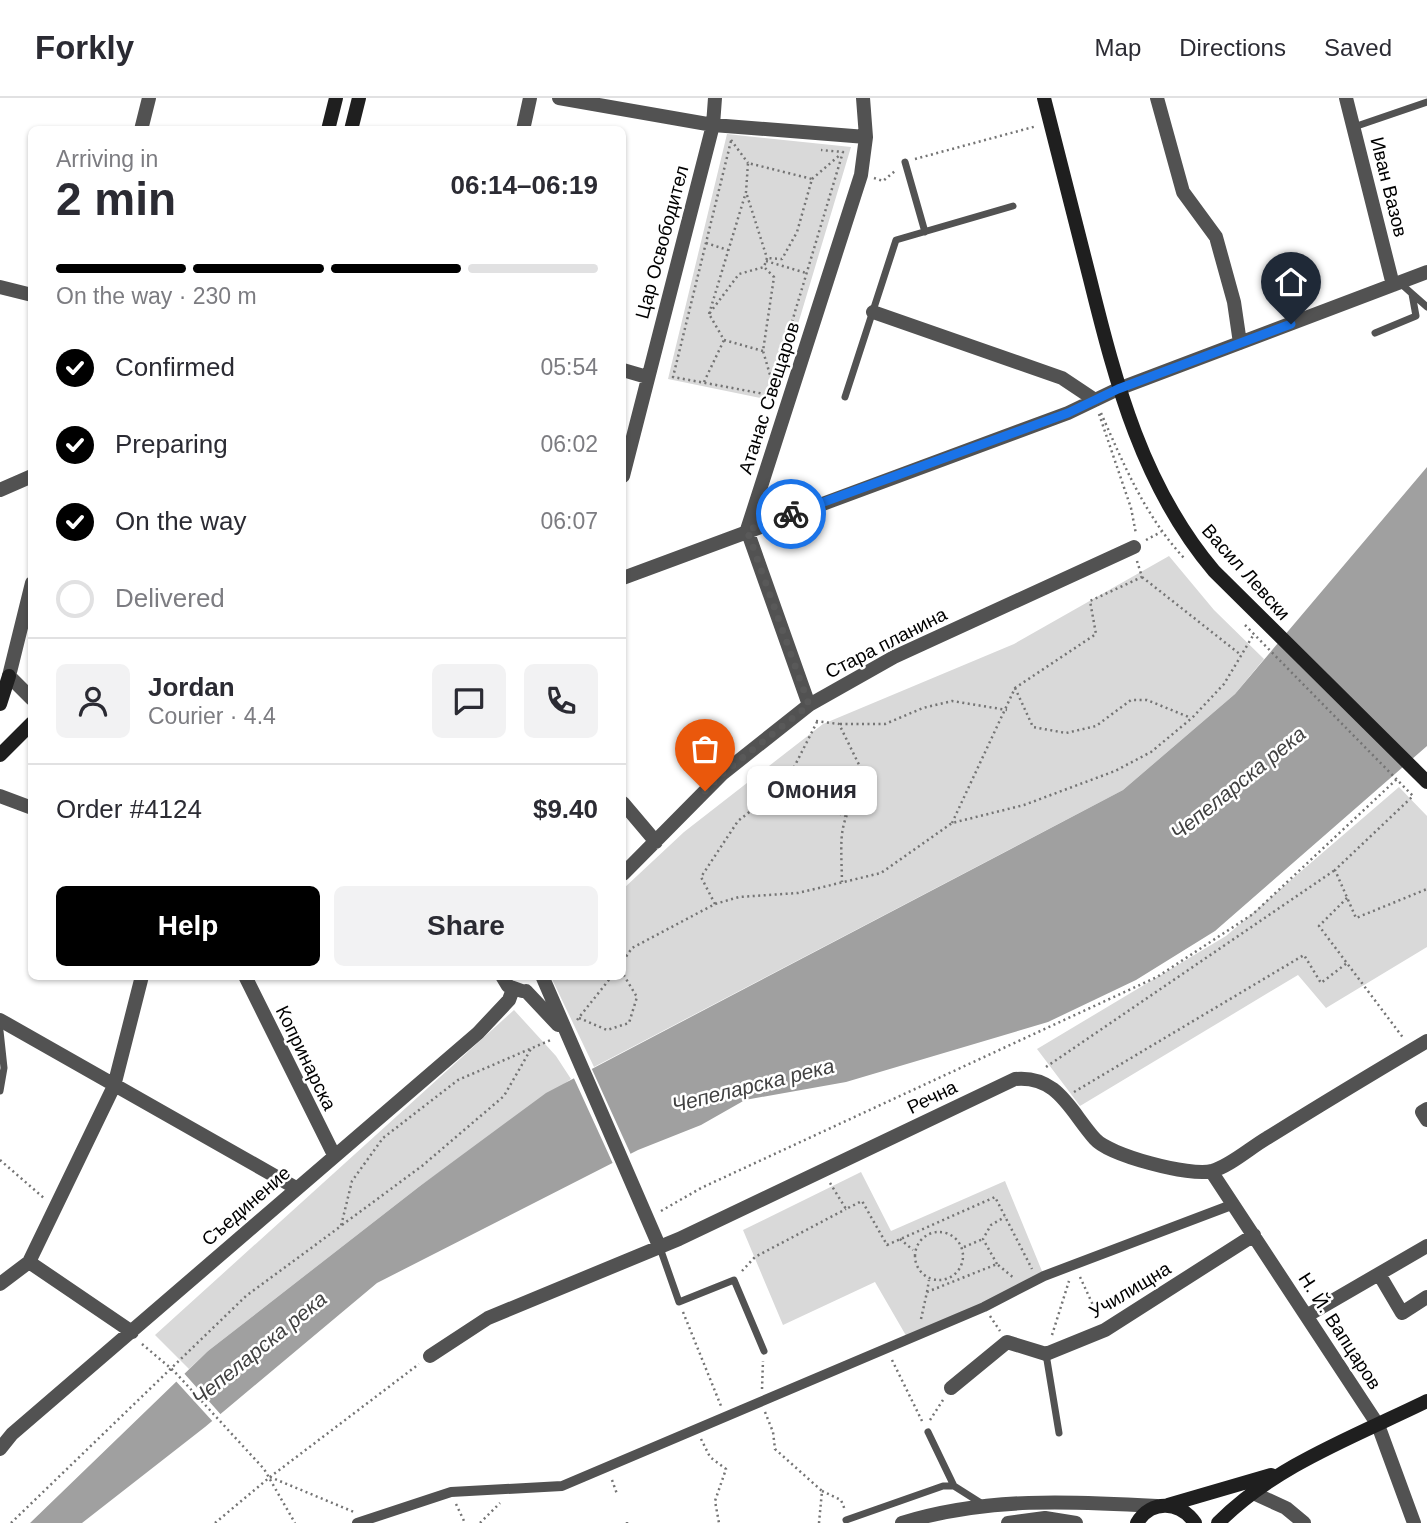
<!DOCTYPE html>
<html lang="en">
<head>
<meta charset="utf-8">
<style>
	:root { --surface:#fff; --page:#f2f2f3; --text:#2b2b33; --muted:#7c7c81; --line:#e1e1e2; --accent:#000 }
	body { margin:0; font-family:Arial,sans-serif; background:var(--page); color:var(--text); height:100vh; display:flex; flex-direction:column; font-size:26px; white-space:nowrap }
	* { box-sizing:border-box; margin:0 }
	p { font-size:23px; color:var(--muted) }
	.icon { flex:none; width:38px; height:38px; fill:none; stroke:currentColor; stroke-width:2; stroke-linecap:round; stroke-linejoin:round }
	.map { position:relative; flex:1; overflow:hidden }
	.details { position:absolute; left:28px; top:28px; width:598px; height:854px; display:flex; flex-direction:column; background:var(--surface); border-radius:10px; box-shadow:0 2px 5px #0004 }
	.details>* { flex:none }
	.pin { position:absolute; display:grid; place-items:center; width:60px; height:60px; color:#fff; margin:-72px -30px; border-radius:50% 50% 50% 0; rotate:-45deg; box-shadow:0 0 7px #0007 }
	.pin .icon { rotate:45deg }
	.courier { position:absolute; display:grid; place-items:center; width:70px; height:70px; margin:-35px; border:5px solid #1a73e8; border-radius:50%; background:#fff; color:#222; box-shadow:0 2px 9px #0007 }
	.bubble { position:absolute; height:49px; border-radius:10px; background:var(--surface); box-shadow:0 2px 5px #0004; font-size:23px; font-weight:700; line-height:49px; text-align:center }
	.overview em { font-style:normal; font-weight:700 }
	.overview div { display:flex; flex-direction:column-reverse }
	.overview { display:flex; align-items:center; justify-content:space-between; height:119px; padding:0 28px }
	h1 { font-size:46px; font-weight:700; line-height:52px }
	.bar { display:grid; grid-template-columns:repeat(4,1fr); gap:10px 7px; align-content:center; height:84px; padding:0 28px }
	.bar i { height:9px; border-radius:5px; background:var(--line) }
	.bar .current { background:var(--accent) }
	.bar p { grid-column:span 4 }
	.line { display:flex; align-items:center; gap:18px; padding:0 28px; border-top:2px solid var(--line) }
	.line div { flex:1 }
	.round { display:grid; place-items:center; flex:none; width:74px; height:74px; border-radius:10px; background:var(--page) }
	ol { padding:0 28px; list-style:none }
	li { display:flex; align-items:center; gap:21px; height:77px }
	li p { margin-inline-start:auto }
	li .icon { padding:7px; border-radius:50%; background:var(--accent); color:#fff; stroke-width:4 }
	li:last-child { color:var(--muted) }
	li i { width:38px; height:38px; border:4px solid var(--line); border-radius:50% }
	.button { display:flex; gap:14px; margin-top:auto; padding:14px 28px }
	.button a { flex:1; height:80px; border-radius:10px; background:var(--accent); color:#fff; font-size:28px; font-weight:700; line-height:80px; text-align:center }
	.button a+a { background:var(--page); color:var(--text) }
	header { display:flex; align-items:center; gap:42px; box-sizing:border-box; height:98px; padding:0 35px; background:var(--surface); border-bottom:2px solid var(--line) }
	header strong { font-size:33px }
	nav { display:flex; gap:38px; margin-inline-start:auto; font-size:24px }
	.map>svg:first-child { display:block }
	.green { fill:#d9d9d9 }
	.water { fill:#a0a0a0 }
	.pier { fill:#fff }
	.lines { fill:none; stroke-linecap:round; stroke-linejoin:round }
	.path { stroke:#747474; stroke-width:2.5; stroke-dasharray:2 3.5; stroke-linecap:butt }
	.service { stroke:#525252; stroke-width:7 }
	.pedestrian { stroke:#525252; stroke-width:10 }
	.minor { stroke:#525252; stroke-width:14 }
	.tertiary { stroke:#525252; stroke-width:14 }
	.secondary { stroke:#1f1f1f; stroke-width:14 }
	.done { stroke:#595959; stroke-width:7; stroke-dasharray:0 12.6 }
	.route { stroke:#1a73e8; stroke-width:9 }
	.labels { text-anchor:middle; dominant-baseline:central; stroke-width:5; stroke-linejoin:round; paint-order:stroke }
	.street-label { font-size:19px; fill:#000; stroke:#fff }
	.water-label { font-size:21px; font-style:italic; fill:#414141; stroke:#fff }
</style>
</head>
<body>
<header>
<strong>Forkly</strong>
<nav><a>Map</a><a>Directions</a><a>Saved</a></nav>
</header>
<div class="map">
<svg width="1427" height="1425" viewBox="0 0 1427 1425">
	<rect width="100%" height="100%" fill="#fff"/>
	<path class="green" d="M727,36L851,49L775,303L668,281Z
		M1169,458L1214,512L1264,561L1235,596L1123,692L594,969L551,879L623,878V791L684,734L823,626L1014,546Z
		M1399,689L1427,718V849L1326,910L1298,877L1080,1008L1037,951L1226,838Z
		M514,912L556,958L571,981L420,1088L208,1253L189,1271L155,1237Z
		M861,1074L891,1133L1005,1083L1044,1178L908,1241L875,1184L783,1227L743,1132Z"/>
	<path class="water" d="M1427,369V648L1215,833L1136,882L1048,924L846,984L745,1002L701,1027L638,1052L377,1185L205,1329L82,1425H30L208,1253L420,1088L546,995L1123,692L1235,596Z"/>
	<path class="pier" d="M590,967L632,1059L614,1068L572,976Z
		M182,1273L223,1319L215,1326L174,1281Z"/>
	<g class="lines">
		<path class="path" d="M731,42L748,65
			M731,43L673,279L770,297L773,287L763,253L774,179L764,169L767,160L746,94
			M915,61L1037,28
			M874,80L883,83L895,73
			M812,81L841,56
			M706,145L728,152
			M766,163L806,175
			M709,216L746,94L748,65L812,81L797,134L782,161L767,160
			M763,253L724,242L709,216L739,176L764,169
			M704,284L724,242
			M773,287L843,54L821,52
			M1101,315C1124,367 1145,418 1184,460
			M1099,316L1131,410L1136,436
			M1146,442L1161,434
			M1142,479L1241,557
			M1245,527L1413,698L1335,772L1356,820L1427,791
			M1015,590L1033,629L1066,635L1096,628L1131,602H1147L1191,620
			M816,623L839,626L867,683C837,725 841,734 842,784
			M840,626H885L923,610L952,603L1007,612
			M751,671L786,692L845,718
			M952,725L1015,590L1096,536L1090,503L1142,479L1137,463
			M1347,800L1319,828L1404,941
			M715,806L701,779L738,723L786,685L817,624
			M623,863L632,850L715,806L739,799L798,795L881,775L952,725L1024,707L1115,673L1151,654L1192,620L1224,586L1254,536
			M579,920L607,932L629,925L637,899L623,876
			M577,922L612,878
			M1046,969L1335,772
			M1074,994L1304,857L1321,885L1347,865
			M0,1062L45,1101
			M830,1085L846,1111L862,1103L887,1147L995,1099L1032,1171
			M661,1113L701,1090L1157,879L1253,816L1398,680
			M342,1127L422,1068L504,998L532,949
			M915 1158a24 24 0 1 1 48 0a24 24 0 1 1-48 0Z
			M900,1141L913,1152
			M964,1149L983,1141
			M997,1166L983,1141L991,1127L1005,1119
			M742,1173L755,1159L846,1111
			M1080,1179L1099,1220
			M927,1194L929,1182
			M683,1214L721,1308
			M990,1218L1000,1233
			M921,1221L927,1194L997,1166L1015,1181
			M1052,1237L1069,1183
			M142,1246L174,1273L264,1371L295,1425
			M892,1262L923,1325
			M762,1291L763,1263
			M765,1314L773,1334L775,1351L822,1393L819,1425
			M930,1322L943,1302
			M701,1341L710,1359L726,1371L715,1403L719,1425
			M270,1379L354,1414
			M612,1382L617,1396
			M822,1393L841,1402L845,1412
			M456,1406L465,1425
			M627,1424V1425
			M11,1425L246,1198L341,1128L352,1083L383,1040L458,982L553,941
			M215,1425L270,1379L419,1266
			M480,1425L500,1405"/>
		<path class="service" d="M1354,29L1427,4
			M905,64L925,134
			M1400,185L1427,209
			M1375,235L1416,218L1412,196
			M845,299L896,142L1013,108
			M0,933L4,970L0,993
			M660,1150L679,1204L734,1182L764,1253
			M1046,1256L1059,1335
			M928,1334L954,1388
			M846,1422L943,1388H954L984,1407"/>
		<path class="pedestrian" d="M357,1425L451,1394L562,1388L984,1209L1044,1178L1234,1106"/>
		<path class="minor" d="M559,0L713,27L866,39
			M1157,0L1183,94L1216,139L1234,204L1240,245
			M1346,0L1393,187
			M141,32L149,0
			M523,32L530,0
			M0,189L32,197
			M873,214L1062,280L1095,302
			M623,272L647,279
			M623,378L713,27L715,0
			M0,392L32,378
			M623,480L1068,315L1118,291L1427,174
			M32,485L9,578L32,601
			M809,607L747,432L861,77L866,39L863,0
			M0,698L32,710
			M623,705L656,744
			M623,776L722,676L809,607L894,559L1134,449
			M245,878L334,1057
			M502,878L508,888L522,893
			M543,880L660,1150
			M526,893L558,927
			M0,922L296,1090
			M1427,1011L1422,1014L1427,1022
			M1211,1073L1378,1327L1414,1425
			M29,1164L132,1234
			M1379,1176L1402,1215L1427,1199
			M0,1186L29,1164L114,988L142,878
			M1308,1217L1427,1148
			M430,1258L488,1220L679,1141L1015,981C1058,977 1070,1013 1095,1041C1109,1057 1190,1079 1212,1073C1230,1068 1250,1050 1267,1040C1320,1007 1373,975 1427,943
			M951,1290L1007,1244L1046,1256L1105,1232L1254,1137
			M0,1351L12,1336L478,935L509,902L513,891
			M1253,1395L1286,1410L1304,1425"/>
		<path class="tertiary" d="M902,1425C986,1399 1071,1403 1157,1408
			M1008,1425L1045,1420L1076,1425"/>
		<path class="secondary" d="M1044,0C1059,60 1075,121 1090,181C1116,286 1143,389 1214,473L1427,684
			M328,32L336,0
			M351,32L359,0
			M0,606L9,578
			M0,657L32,625
			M1168,1407L1271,1377
			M1137,1425C1151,1401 1180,1403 1195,1425
			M1218,1425C1275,1367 1356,1338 1427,1303"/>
	</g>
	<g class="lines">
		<path class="done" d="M705,693L722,676L809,607L747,432L791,416"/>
		<path class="route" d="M791,416L1068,315L1118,291L1291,226"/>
	</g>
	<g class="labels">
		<g class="street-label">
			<text transform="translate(1389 89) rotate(76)">Иван Вазов</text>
			<text transform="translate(662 144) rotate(-75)">Цар Освободител</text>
			<text transform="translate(769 300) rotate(-72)">Атанас Свещаров</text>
			<text transform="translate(1246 474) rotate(48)">Васил Левски</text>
			<text transform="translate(886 545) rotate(-27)">Стара планина</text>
			<text transform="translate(306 960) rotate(64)">Копринарска</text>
			<text transform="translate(932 999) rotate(-26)">Речна</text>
			<text transform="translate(246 1108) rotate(-41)">Съединение</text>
			<text transform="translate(1130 1192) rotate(-31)">Училищна</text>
			<text transform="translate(1340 1233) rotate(57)">Н. Й. Вапцаров</text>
		</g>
		<g class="water-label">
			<text transform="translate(1238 685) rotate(-39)">Чепеларска река</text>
			<text transform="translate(753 987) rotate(-14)">Чепеларска река</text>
			<text transform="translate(259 1250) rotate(-39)">Чепеларска река</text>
		</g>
	</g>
</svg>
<div class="pin" style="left:705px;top:693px;background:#ea580c"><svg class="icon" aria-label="bag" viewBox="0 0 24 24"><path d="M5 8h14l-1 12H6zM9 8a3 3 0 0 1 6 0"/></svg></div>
<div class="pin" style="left:1291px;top:226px;background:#1f2937"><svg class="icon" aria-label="home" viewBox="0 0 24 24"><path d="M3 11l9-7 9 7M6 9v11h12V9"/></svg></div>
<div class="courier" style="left:791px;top:416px"><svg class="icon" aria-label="bike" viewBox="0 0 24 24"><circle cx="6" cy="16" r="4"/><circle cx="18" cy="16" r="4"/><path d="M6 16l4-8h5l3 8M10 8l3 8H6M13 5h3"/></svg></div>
<div class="bubble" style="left:747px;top:668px;width:130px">Омония</div>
<section class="details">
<div class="overview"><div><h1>2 min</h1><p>Arriving in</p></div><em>06:14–06:19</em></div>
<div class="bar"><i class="current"></i><i class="current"></i><i class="current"></i><i></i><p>On the way · 230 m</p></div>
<ol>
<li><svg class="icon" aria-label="check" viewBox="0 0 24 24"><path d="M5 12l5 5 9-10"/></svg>Confirmed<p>05:54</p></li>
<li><svg class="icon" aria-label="check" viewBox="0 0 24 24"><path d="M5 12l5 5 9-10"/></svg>Preparing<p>06:02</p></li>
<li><svg class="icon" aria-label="check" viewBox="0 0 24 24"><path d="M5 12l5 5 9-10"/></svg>On the way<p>06:07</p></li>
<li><i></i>Delivered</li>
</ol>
<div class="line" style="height:126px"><a class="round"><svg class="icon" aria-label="person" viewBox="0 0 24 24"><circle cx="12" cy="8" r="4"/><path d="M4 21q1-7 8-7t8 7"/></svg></a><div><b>Jordan</b><p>Courier · 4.4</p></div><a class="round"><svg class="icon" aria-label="chat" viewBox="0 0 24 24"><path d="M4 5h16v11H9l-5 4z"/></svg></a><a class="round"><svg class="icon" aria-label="phone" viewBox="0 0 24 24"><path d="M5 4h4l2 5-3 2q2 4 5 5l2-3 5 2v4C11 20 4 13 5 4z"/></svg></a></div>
<div class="line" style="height:91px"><div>Order #4124</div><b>$9.40</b></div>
<div class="button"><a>Help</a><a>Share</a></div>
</section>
</div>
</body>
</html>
